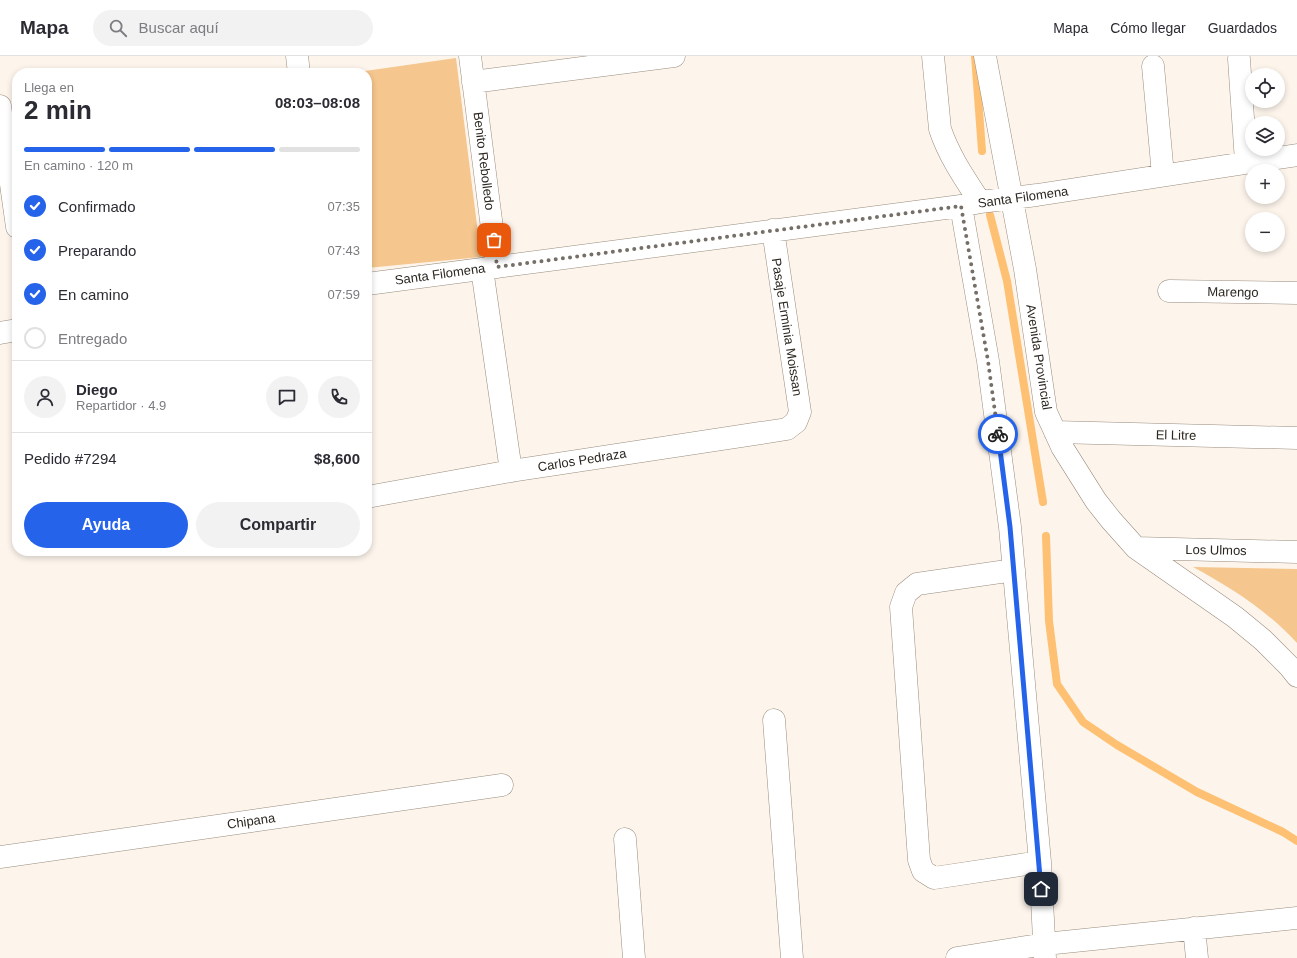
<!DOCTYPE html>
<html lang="es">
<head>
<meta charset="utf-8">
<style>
	:root { --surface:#fff; --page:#f2f2f3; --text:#2b2b33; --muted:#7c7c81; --line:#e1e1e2; --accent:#2563eb }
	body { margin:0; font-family:Helvetica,sans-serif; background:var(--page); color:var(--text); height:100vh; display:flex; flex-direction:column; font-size:15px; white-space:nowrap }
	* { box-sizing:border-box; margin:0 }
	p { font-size:13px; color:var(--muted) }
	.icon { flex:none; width:22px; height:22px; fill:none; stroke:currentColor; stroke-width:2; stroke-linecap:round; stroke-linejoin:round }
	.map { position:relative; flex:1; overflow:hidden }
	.side { position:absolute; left:12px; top:12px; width:360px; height:488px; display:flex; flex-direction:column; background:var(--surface); border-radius:16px; box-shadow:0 2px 6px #0003 }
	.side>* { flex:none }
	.buttons { position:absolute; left:1245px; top:12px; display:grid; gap:8px }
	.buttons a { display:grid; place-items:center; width:40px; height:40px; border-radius:50%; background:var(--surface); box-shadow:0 2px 6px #0003; font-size:20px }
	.pin { position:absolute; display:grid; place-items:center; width:34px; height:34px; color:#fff; margin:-17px; border-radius:8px; box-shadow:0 2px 6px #0006 }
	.courier { position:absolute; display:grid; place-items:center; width:40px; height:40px; margin:-20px; border:3px solid #2563eb; border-radius:50%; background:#fff; color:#222; box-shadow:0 1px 5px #0007 }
	.summary em { font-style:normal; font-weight:700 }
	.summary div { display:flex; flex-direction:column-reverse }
	.summary { display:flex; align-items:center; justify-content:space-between; height:68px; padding:0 12px }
	h1 { font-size:26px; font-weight:700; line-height:30px }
	.bar { display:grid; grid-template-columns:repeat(4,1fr); gap:6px 4px; align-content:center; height:48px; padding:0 12px }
	.bar i { height:5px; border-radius:3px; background:var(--line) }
	.bar .active { background:var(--accent) }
	.bar p { grid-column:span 4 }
	.line { display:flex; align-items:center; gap:10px; padding:0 12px; border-top:1px solid var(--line) }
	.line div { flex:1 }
	.round { display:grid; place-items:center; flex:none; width:42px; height:42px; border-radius:21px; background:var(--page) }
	ol { padding:0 12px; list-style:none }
	li { display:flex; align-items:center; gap:12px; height:44px }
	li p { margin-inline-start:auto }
	li .icon { padding:4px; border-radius:50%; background:var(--accent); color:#fff; stroke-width:4 }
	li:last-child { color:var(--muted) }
	li i { width:22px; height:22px; border:2px solid var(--line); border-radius:50% }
	.button { display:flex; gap:8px; margin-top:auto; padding:8px 12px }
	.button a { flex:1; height:46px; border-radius:24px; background:var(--accent); color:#fff; font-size:16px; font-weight:700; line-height:46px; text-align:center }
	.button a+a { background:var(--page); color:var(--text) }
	header { display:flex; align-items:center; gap:24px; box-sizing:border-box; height:56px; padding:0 20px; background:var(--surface); border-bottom:1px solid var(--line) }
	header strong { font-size:19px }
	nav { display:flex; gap:22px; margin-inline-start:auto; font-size:14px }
	.search { width:280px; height:36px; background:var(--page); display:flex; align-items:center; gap:10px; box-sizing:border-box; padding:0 14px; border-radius:22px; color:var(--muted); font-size:15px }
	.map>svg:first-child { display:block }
	.green { fill:#f5c68d }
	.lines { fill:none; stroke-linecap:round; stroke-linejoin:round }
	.stream { stroke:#fec173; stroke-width:8 }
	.minor-casing { stroke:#998c7e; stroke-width:23 }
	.minor { stroke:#fff; stroke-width:22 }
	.done { stroke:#756f68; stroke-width:4; stroke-dasharray:0 7.2 }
	.route { stroke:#2563eb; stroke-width:5 }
	.labels { text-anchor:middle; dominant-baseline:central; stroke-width:3; stroke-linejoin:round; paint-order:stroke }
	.street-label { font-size:13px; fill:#2c2721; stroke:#fff }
</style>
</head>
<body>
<header>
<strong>Mapa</strong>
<div class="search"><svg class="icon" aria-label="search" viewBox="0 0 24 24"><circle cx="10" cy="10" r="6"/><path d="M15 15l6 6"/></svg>Buscar aquí</div>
<nav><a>Mapa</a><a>Cómo llegar</a><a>Guardados</a></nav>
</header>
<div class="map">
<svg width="1297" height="902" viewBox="0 0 1297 902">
	<rect width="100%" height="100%" fill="#fdf5ec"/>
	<path class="green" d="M456,2L481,201L367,212V17H351Z
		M1193,511L1297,513V587C1268,555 1230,531 1193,511Z"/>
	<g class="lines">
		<path class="stream" d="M975,0L982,95
			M990,159L1007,225L1043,446
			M1046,480L1049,565L1057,628L1083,666L1117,689L1197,736L1283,776L1297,785"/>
		<g class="minor-casing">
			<path id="minor" d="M297,0L299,17
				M470,0L497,211
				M933,0L940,73C949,100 965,123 980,146
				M985,0L1025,213L1046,356L1062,391L1096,445L1111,464L1136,492L1235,561L1263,584L1289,610L1297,620
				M1239,3L1246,106
				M1153,10L1163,119
				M473,26L674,0
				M0,50L17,171
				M961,150L988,305L1010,471L1040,806L1045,902
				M482,213L511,415
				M367,228L961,150L980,146L1037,139L1297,99
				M1169,235L1297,237
				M0,277L17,274
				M1055,376L1297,382
				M367,441L511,415L787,373L796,366L800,356L773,174
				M1136,492L1297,496
				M1014,514L917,528L906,537L901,551L919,804L923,815L934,822L1040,806
				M774,664L792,902
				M625,783L634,902
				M0,801L502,729
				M1194,872L1197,902
				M957,902L1045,888L1297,862"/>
		</g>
		<use href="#minor" class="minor"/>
	</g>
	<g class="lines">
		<path class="done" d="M494,184L497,211L961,150L988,305L998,378"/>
		<path class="route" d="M998,378L1010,471L1041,833"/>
	</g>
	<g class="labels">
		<g class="street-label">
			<text transform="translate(484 105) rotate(83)">Benito Rebolledo</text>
			<text transform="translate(1023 141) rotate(-8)">Santa Filomena</text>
			<text transform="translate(440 218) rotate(-8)">Santa Filomena</text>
			<text transform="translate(1233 236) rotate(1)">Marengo</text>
			<text transform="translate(787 271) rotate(81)">Pasaje Erminia Moissan</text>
			<text transform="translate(1039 301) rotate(81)">Avenida Provincial</text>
			<text transform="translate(1176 379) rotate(1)">El Litre</text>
			<text transform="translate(582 404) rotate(-9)">Carlos Pedraza</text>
			<text transform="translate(1216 494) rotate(1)">Los Ulmos</text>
			<text transform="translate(251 765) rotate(-8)">Chipana</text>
		</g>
	</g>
</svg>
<div class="buttons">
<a><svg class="icon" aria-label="locate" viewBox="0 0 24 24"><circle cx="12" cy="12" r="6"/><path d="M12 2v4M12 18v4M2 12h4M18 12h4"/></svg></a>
<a><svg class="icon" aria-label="layers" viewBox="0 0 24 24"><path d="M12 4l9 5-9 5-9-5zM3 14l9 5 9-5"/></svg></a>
<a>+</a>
<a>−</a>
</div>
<div class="pin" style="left:494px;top:184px;background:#ea580c"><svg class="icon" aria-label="bag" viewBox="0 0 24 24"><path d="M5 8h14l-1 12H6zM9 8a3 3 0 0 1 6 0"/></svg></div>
<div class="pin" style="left:1041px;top:833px;background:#1f2937"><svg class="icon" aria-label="home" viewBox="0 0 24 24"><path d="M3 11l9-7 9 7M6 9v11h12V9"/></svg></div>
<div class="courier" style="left:998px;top:378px"><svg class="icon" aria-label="bike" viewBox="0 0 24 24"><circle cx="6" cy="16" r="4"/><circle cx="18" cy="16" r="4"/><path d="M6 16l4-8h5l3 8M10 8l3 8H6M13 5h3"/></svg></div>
<section class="side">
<div class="summary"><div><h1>2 min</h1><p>Llega en</p></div><em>08:03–08:08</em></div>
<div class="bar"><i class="active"></i><i class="active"></i><i class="active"></i><i></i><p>En camino · 120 m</p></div>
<ol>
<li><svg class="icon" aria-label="check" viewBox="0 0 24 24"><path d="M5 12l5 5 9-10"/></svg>Confirmado<p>07:35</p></li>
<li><svg class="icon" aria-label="check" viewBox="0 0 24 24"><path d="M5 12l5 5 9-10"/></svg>Preparando<p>07:43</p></li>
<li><svg class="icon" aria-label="check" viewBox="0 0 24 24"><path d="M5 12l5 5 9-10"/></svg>En camino<p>07:59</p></li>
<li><i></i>Entregado</li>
</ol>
<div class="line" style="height:72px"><a class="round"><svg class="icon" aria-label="person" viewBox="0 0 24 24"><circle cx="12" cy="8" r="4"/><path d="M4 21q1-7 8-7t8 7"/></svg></a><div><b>Diego</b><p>Repartidor · 4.9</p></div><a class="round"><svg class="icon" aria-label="chat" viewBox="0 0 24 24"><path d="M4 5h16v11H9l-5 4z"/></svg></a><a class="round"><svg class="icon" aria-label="phone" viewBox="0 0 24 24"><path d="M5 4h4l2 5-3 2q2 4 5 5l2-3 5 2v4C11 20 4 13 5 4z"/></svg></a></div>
<div class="line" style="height:52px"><div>Pedido #7294</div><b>$8,600</b></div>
<div class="button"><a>Ayuda</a><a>Compartir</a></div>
</section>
</div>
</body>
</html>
